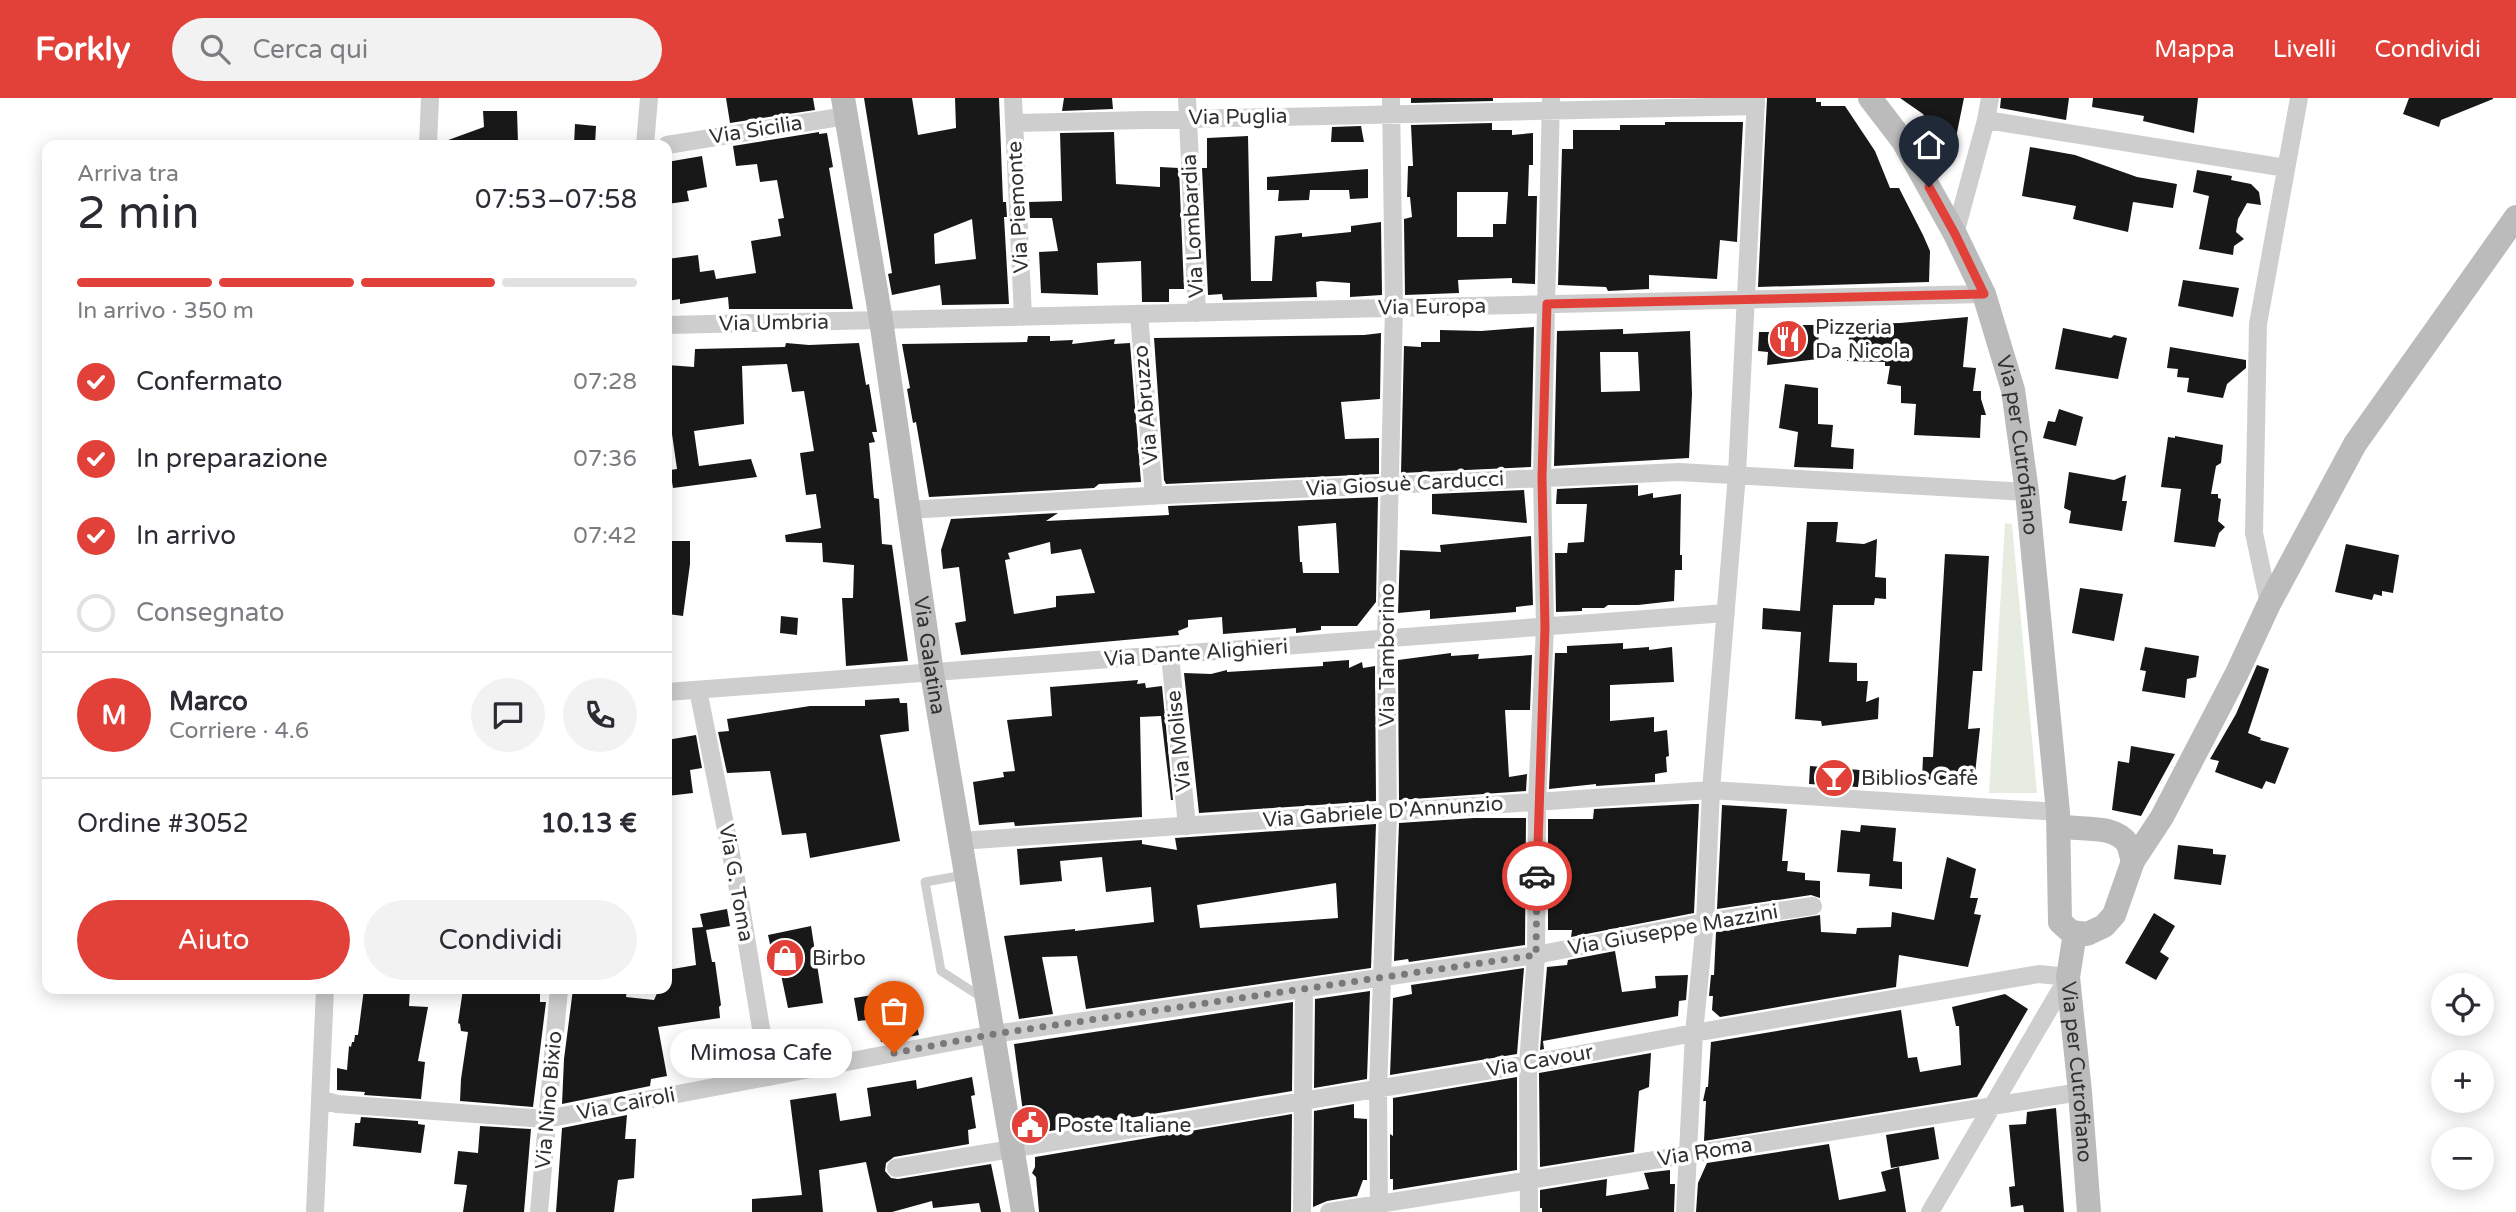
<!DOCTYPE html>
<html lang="it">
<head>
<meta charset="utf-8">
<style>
	:root { --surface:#fff; --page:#f2f2f3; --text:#2b2b33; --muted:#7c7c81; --line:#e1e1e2; --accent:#e2413a }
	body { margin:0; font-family:"Varela Round",sans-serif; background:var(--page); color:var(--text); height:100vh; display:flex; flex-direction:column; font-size:26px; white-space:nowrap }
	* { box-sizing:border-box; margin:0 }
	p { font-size:23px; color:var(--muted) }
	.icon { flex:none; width:38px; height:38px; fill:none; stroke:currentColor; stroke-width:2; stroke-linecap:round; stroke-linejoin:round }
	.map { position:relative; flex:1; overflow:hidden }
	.details { position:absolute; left:42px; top:42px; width:630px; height:854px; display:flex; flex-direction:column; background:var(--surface); border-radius:14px; box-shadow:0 4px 18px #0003 }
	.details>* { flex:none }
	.buttons { position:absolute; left:2431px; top:875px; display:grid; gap:14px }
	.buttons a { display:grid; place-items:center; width:63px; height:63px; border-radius:50%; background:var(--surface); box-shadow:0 4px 18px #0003; font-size:35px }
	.pin { position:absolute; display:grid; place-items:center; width:60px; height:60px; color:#fff; margin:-72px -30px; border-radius:50% 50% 50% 0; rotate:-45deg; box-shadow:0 0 7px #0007 }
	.pin .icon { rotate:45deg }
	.courier { position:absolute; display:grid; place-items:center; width:70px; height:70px; margin:-35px; border:5px solid #e2413a; border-radius:50%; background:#fff; color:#222; box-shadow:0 2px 9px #0007 }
	.bubble { position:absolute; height:49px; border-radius:24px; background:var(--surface); box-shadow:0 4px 18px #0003; font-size:23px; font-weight:600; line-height:49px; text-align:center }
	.overview em { font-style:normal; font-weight:600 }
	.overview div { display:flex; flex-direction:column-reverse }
	.overview { display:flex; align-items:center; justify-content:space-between; height:119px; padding:0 35px }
	h1 { font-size:46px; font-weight:600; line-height:52px }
	.bar { display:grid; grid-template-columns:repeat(4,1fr); gap:10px 7px; align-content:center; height:84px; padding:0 35px }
	.bar i { height:9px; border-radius:5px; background:var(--line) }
	.bar .selected { background:var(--accent) }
	.bar p { grid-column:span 4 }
	.line { display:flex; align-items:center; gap:18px; padding:0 35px; border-top:2px solid var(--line) }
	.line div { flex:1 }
	.round { display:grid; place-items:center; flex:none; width:74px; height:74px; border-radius:37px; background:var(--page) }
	ol { padding:0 35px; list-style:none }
	li { display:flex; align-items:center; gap:21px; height:77px }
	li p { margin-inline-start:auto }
	li .icon { padding:7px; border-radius:50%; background:var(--accent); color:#fff; stroke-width:4 }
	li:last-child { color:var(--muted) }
	li i { width:38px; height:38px; border:4px solid var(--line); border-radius:50% }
	.action { display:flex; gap:14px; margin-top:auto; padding:14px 35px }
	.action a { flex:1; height:80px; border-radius:42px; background:var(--accent); color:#fff; font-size:28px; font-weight:600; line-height:80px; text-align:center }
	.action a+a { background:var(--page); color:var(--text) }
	header { display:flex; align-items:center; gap:42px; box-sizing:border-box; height:98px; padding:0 35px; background:var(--accent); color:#fff }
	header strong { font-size:33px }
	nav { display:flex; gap:38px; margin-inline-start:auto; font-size:24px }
	.search { width:490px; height:63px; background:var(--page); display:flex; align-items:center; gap:18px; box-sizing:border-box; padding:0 24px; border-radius:38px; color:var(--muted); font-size:26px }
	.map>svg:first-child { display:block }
	.green { fill:#e6ede0 }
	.building { fill:#181818; fill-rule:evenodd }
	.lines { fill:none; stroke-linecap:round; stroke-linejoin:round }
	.lane { stroke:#cecece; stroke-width:9 }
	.street { stroke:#cecece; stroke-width:18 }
	.secondary { stroke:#bbb; stroke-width:24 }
	.done { stroke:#797979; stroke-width:7; stroke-dasharray:0 12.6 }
	.route { stroke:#e2413a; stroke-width:9 }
	.labels { text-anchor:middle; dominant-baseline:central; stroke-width:7; stroke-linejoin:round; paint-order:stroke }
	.street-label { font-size:21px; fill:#313131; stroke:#fff }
	.poi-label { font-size:21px; fill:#313131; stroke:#fff; text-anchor:start }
</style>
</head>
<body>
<header>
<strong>Forkly</strong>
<div class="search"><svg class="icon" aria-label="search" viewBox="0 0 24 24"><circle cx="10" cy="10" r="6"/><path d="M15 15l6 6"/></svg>Cerca qui</div>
<nav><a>Mappa</a><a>Livelli</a><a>Condividi</a></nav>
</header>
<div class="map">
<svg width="2516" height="1114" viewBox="0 0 2516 1114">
	<rect width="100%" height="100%" fill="#fff"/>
	<path class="green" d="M2005,425L2012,426L2037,695H1989Z"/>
	<path class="building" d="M726,0H813L815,12L730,25Z
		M864,0H912L918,37L956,30L955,0H999L1003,104H1006L1007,119H1004L1009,206L942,207L940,187L892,197L888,176L892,175ZM972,121L976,161L935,166L934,136Z
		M1064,0H1112L1113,11L1062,13Z
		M1411,0H1493V3L1411,5Z
		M1767,0H1816V4H1821V8H1845L1875,53L1890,90H1899L1923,137L1930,153L1929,184L1758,189Z
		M1900,0H1964L1954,49L1941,42L1923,16Z
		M2001,0H2069L2066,22L2000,10Z
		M2093,0H2198L2194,35L2143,23L2144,18L2092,9Z
		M2409,0H2493V1L2441,22L2439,29L2403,16Z
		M483,13H517L518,45H505L503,47H440V45L484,29Z
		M1665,24H1743L1737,144L1720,142L1717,181L1649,177V191L1608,193L1606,189L1558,187L1562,51H1573V32H1620V27H1665Z
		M1492,25V32H1512V37L1533,35V67H1529L1528,98H1537L1535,186L1512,185V180L1458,182L1459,195L1405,197L1404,121L1412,119L1410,99H1407L1408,68H1413L1411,27ZM1457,94H1508L1506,126H1493V139H1457Z
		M575,26L596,28L595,47H574Z
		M1361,28L1364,44H1331L1332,29Z
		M819,34V36L827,35L833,69L829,70L853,211H729L728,199L680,206V201L667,203V161L698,157L700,174L714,172L716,181L756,175L751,143L781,138L778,121L784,120L777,82L760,84L757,66L736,68L733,48Z
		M1114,34L1116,86L1160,89V69L1179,70L1184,191H1169V204H1142L1141,163L1097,165L1098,197L1041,195L1039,154L1058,153L1052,120H1030L1029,104L1062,103L1060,35Z
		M1248,38L1251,183H1272L1275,138L1302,135V139L1351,134V128L1381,124L1382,197L1350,199V185L1321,183L1316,184L1317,199L1223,202L1222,196L1208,197L1202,70H1207V40Z
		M2030,49L2075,57L2137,79L2177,86L2173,110L2133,104L2128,134L2073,121L2076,108L2022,98Z
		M702,58L707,89L687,93L689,103L667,106V64Z
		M1368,71V100L1350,101L1349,92H1310L1309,102L1278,103L1279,92H1267V79Z
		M2197,72L2232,78L2231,82L2251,86L2259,94L2261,107L2247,105L2238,121L2236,134L2244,141L2234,148L2233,157L2199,151L2209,98L2193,94Z
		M2183,182L2239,190L2233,219L2178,208Z
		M1968,219L1963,269L1976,270L1973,293H1981V301L1986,317H1981L1980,340L1914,337L1916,306L1901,305V288L1887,286L1890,268H1885V264L1847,263L1850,226L1900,225Z
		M1791,227H1819L1818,261L1767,267L1768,254L1758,253L1759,234H1785Z
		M1534,229L1531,369L1401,375L1404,248L1421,249V244H1440V232L1481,233Z
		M2063,230L2111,240L2114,237L2127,240L2118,281L2055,271Z
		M1623,231V236L1690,233L1692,296L1689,360L1554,368L1557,233ZM1600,254H1638L1640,293L1601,294Z
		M1381,235L1380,301L1341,304L1345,341L1379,340V376L1166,386L1164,382L1154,240L1364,237Z
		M1028,238H1050V243L1073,242L1072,246L1115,241L1114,246L1130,245L1141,384L1099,386L1094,390L929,399L916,324L913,325L907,291L910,290L902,246L1027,244Z
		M786,245L809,247L859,245L866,287L869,286L877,334H872L875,344L869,345L874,400L879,401L882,446L892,447L908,563L846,568L842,500H853L854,467L823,464L822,445L786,444L785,437L821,430L816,396L806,397L800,355L814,353L804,293L792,294L787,266L742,268L744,326L694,333L699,368L751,361L757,379L673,390L670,372L677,371L672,336L667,337V267L694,269L695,251L785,249Z
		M2170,249L2246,262V270L2227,286L2223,300L2187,294L2189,280L2177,279L2178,271L2167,270Z
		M1785,286L1818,290V326L1833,327L1831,349L1854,351L1853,371L1794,369L1798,334L1779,330Z
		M2059,311L2083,319L2076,348L2043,340L2048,323L2055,324Z
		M2175,338L2223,347L2221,365L2216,368L2211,396H2218V400L2221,401L2218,423L2225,429L2219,435L2215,449L2174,444L2181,391L2161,389L2168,339L2175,340Z
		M2069,374L2114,382L2126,377L2122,403H2127L2122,433L2069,425L2071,413L2064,410Z
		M1638,387V398L1653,395V400L1681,396L1680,457H1682V472H1675L1674,503L1638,507H1608L1604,510H1582V513L1556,514L1555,455H1567L1568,445L1584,444L1587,406H1556L1557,391Z
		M1524,392L1527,425L1432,416V396Z
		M1378,399L1376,504L1357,528H1321V532L1296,535V530L1223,536L1222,519L1188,522V529L1178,533L1179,537L961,557L955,525L966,523L959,469L943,471L941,452L951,421L1058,415L1046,423L1169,417L1168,408ZM1336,425L1339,475H1303L1302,464H1300L1298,428ZM1050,444L1051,456L1081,451L1095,495L1056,498V509L1014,516L1005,462L1010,461L1008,455Z
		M1807,424H1838L1836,444L1864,446L1877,441L1875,479L1886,480V501L1875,500L1874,507H1833L1829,564L1857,565V583H1868L1866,604L1879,599L1878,621L1822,628L1821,623L1795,621L1801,534L1762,531L1763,510L1800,513Z
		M1531,438L1533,507L1516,509V514L1430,521V512L1398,515L1400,452L1441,454L1440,447Z
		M667,443H690V466L683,518L668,516L671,484H667Z
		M2346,446L2399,457L2393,495L2382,493V498L2374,496L2372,502L2335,494Z
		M1945,456L1989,458L1982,573H1973L1968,631L1980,630L1974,685L1922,681L1923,659H1933Z
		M2080,490L2123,496L2114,543L2072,535Z
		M781,518L798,520L797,537L780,535Z
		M1623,545V551L1649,549V552L1672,549L1674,584L1610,587V623L1654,619V634L1667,632L1669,658L1666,659L1667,674L1655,676V684L1596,688V686L1549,691L1555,555H1567V548Z
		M2145,549L2199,558L2196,579L2187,581L2185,600L2142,593L2146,573L2140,572Z
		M1451,555V558L1479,556L1478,561L1532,557L1530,612H1505L1509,679L1527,676L1526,693L1399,702L1398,562Z
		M1349,562V570L1362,564L1363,570L1375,568L1376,703L1199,715L1184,575L1211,576L1227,572V574L1323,568V564Z
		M2257,567L2269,571L2248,635L2261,640L2260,642L2289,650L2275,686L2266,683L2262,691L2215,674L2219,663L2210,661L2236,616Z
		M1138,582L1137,586L1145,585L1146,590L1162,588L1173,702H1171L1161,618L1140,619L1142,719L1015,728L1014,724L979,727L973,684L1004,679L1003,674L1015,673L1007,622L1052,618L1050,589Z
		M899,600L900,605H907L909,633L880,637L900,743L810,760L806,735L782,737L770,673L727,675L718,634L729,633L727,621L810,608H865V602Z
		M696,637L702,670L690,672L693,695L667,698V642Z
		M2131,648L2175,656L2141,718L2112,712L2118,663L2129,665Z
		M1810,668L1860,672L1858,689L1809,686Z
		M1692,706H1699L1694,815L1571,839L1572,832H1548V721H1593L1594,711Z
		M1722,707L1787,711L1782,763H1788L1787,773L1805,775V782L1820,783V800L1811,797L1717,811Z
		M1474,720H1526L1525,847L1409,864L1408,861L1394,863L1399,725Z
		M1376,726L1371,870L1086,911L1077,858L1042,859L1053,916L1019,921L1004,838L1075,831V833L1154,824L1151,789L1106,794L1102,759L1060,763L1062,783L1020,787L1017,751L1142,742V746L1177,752L1175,740ZM1336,785L1338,820L1200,830L1197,807Z
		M1861,727L1896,730L1893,763L1902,764V791L1869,788L1870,776L1837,774L1841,732L1860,734Z
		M2178,747L2213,751V756L2226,757L2221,787L2174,781Z
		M1947,759L1976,771L1970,800H1978L1974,816L1981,817L1968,869L1899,857L1896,889L1720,919L1712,912L1713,898H1709L1711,877H1714L1716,834L1820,817L1821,834L1856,836L1857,830L1891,829L1892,814L1934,822Z
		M727,811L730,828L706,832L712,864H715L721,907L719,909L720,920L658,929L667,978L651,981L650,988L562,1006L564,961L573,891H627L626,899L654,902L659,891H667V872L696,867L692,830L703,829L700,816Z
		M2154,815L2175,828L2160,854L2169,860L2156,882L2125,865Z
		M811,828L823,905L788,910L779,867L774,864L768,837Z
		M1615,853L1622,894L1656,890L1655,878L1688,877L1686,902L1679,903L1678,918L1543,943L1544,951L1540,952L1547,869L1567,867L1568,862Z
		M1524,870L1517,956L1390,977L1393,900L1412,896L1411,887Z
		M364,891H410L409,908L428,909L418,963L425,964L421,1001L364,997L365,994L337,992V970L347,972L349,948L351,949L352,944H354L355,937H358Z
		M463,891H540V904H546L533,1009L460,1003L461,981L468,934L461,933L460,926L458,925Z
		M911,891L914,907L912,908L919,937L881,944L876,921L858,923L854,900Z
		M1370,893L1367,981L1314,990L1315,901Z
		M2005,896L2028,911L1977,999L1704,1043L1706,1003H1703L1706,989H1708L1711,944L1901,912L1908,960L1917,959L1920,974L1961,967L1959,928H1956L1952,909Z
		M1293,904L1292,993L1026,1037L1014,946Z
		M1651,955L1649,989L1639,993L1634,1054L1540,1069L1539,975Z
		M972,979L975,997L971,998L976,1030L968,1032L969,1046L894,1059L886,1065L885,1073L891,1080L898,1081L991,1066L1001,1114H981L979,1105L933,1110L932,1103L892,1114H877L866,1064L819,1072L823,1114H752V1101L802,1097L790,1002L836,995L840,1023L871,1018L867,990L916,982L917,991Z
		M1517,979V1072L1393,1092V1081H1390V1036L1393,1038V1000Z
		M1354,1006V1020L1367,1021V1082H1363L1357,1098L1327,1103L1313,1109L1314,1013Z
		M2056,1010L2064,1114H2024L2023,1107L2011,1109L2009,1089L2015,1088L2009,1027L2026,1026L2027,1014Z
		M1292,1016L1291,1114H1039L1036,1079L1032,1075L1035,1069V1059Z
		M627,1017L625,1041H636L634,1080L618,1082L614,1114H556L562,1030Z
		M361,1019L418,1023V1026L425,1027L421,1055L353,1048L355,1025H360Z
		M480,1028L531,1031L524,1114H463L467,1087L454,1086L458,1053L478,1055Z
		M1934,1029L1939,1061L1891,1070L1886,1037Z
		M1829,1046L1839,1102L1886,1093L1881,1074L1899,1069L1906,1114H1696L1698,1085L1707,1065Z
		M1670,1072V1086H1675L1674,1114H1542V1110H1540V1092L1607,1081L1606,1098L1649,1091L1644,1075Z"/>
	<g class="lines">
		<path class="lane" d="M964,777L925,784L941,873L981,899"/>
		<path class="street" d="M1013,0L1023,219
			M1187,0L1197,215
			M1986,22L2286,70
			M1014,25L1756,8
			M428,47L430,0
			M645,47L649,0
			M667,47L846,18
			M1955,136L1986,22L1990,0
			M1139,216L1154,398
			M667,227L1984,196
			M908,412L1165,397L1679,374L2027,394
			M2269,506L2254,435L2258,226L2299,0
			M1170,557L1187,728
			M698,592L738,791L769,979
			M667,594L1726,515
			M960,743L1711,692L2058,714
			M320,1001L337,1006L546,1021L994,936L1536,857L1705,824L1813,808
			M896,1070L1528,966L1694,935L2039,876L2068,879L1930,1114
			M315,1114L325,891
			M539,1114L559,891
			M1302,1114L1304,891
			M1329,1114L2080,994
			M1379,1114L1378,991L1388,716L1386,541L1394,210L1391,0
			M1529,1114L1528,966L1536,857L1537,703L1545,529L1542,379L1551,0
			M1685,1114L1694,935L1705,824L1711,692L1737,376L1756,0"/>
		<g class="secondary">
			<path id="s1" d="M843,0L881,222L932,575L1023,1114"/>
			<path id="s2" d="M1870,0L1903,43L1955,136L1984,196L2013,292L2027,394L2058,714L2060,824L2071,834L2087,836L2104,828L2114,817L2133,763L2162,719L2237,575L2269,506L2355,346L2516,119"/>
			<path d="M2059,728C2080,733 2113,725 2128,746C2130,751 2131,758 2133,763"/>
			<path id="s3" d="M2075,835L2068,879L2080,994L2089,1114"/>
		</g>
	</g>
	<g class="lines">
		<path class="done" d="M894,955L994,936L1536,857L1537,778"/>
		<path class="route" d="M1537,778L1545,529L1542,379L1547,206L1984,196L1955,136L1929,89"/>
	</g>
	<defs>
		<g id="restaurant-disc" transform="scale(2.0125)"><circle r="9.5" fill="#e2413a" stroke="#fff"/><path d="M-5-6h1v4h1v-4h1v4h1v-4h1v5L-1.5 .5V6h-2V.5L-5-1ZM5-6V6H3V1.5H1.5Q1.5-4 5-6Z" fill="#fff"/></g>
		<g id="bar-disc" transform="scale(2.0125)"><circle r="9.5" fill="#e2413a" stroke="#fff"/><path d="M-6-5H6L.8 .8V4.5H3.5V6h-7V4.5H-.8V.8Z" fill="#fff"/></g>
		<g id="shop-disc" transform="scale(2.0125)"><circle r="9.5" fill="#e2413a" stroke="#fff"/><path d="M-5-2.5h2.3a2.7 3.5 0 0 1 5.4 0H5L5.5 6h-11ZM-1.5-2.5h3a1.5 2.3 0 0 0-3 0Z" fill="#fff"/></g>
		<g id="civic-disc" transform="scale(2.0125)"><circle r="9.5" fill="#e2413a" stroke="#fff"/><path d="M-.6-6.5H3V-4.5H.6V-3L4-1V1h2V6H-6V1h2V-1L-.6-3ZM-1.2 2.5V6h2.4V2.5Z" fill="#fff"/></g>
	</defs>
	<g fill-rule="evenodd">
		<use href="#restaurant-disc" x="1788" y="241"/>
		<use href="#bar-disc" x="1834" y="680"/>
		<use href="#shop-disc" x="785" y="860"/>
		<use href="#civic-disc" x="1030" y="1027"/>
	</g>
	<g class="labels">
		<g class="street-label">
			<text transform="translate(1238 19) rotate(-1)">Via Puglia</text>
			<text transform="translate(756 32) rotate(-9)">Via Sicilia</text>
			<text transform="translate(1018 109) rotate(-93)">Via Piemonte</text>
			<text transform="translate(1193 128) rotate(-93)">Via Lombardia</text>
			<text transform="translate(1432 209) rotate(-1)">Via Europa</text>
			<text transform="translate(774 225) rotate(-1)">Via Umbria</text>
			<text transform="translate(1146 307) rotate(-95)">Via Abruzzo</text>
			<text stroke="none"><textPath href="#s2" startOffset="383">Via per Cutrofiano</textPath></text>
			<text transform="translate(1405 386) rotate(-3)">Via Giosuè Carducci</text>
			<text transform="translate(1196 555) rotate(-4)">Via Dante Alighieri</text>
			<text transform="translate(1387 557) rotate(-90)">Via Tamborino</text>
			<text stroke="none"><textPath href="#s1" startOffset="564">Via Galatina</textPath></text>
			<text transform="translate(1179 643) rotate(-96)">Via Molise</text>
			<text transform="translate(1383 714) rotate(-4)">Via Gabriele D'Annunzio</text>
			<text transform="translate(736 785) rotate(80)">Via G. Toma</text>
			<text transform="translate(1673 832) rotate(-10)">Via Giuseppe Mazzini</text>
			<text transform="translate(1540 963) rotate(-10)">Via Cavour</text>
			<text stroke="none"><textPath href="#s3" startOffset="140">Via per Cutrofiano</textPath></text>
			<text transform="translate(549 1002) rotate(-85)">Via Nino Bixio</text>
			<text transform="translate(626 1006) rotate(-11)">Via Cairoli</text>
			<text transform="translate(1705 1054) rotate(-9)">Via Roma</text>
		</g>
		<g class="poi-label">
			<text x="1815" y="229">Pizzeria<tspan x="1815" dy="24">Da Nicola</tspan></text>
			<text x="1861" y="680">Biblios Cafè</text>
			<text x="812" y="860">Birbo</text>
			<text x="1057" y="1027">Poste Italiane</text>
		</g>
	</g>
</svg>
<div class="buttons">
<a><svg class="icon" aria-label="locate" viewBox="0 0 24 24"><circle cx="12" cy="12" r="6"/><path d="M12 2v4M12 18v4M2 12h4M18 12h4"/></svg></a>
<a>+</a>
<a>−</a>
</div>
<div class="pin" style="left:894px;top:955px;background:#ea580c"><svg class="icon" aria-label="bag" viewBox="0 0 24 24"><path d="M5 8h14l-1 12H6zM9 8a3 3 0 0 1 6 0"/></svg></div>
<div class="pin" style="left:1929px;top:89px;background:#1f2937"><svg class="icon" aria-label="home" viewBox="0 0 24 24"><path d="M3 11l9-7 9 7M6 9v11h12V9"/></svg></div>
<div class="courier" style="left:1537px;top:778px"><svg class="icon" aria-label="car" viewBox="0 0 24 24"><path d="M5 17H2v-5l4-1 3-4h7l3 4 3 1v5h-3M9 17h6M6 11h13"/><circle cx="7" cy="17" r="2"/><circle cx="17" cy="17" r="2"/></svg></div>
<div class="bubble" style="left:670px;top:931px;width:182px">Mimosa Cafe</div>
<section class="details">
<div class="overview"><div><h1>2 min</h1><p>Arriva tra</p></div><em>07:53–07:58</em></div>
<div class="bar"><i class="selected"></i><i class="selected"></i><i class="selected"></i><i></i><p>In arrivo · 350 m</p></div>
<ol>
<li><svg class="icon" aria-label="check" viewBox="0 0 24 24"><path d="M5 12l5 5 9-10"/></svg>Confermato<p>07:28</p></li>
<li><svg class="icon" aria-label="check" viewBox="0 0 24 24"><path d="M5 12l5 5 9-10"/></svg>In preparazione<p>07:36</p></li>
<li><svg class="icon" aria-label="check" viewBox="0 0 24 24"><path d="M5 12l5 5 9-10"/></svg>In arrivo<p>07:42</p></li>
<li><i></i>Consegnato</li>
</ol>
<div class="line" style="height:126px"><b class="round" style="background:var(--accent);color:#fff">M</b><div><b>Marco</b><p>Corriere · 4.6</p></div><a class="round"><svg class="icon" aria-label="chat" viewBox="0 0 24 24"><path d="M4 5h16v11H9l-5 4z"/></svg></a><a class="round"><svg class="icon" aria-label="phone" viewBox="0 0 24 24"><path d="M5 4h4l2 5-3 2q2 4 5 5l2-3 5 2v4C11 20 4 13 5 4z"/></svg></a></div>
<div class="line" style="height:91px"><div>Ordine #3052</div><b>10.13 €</b></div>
<div class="action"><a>Aiuto</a><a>Condividi</a></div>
</section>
</div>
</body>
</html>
